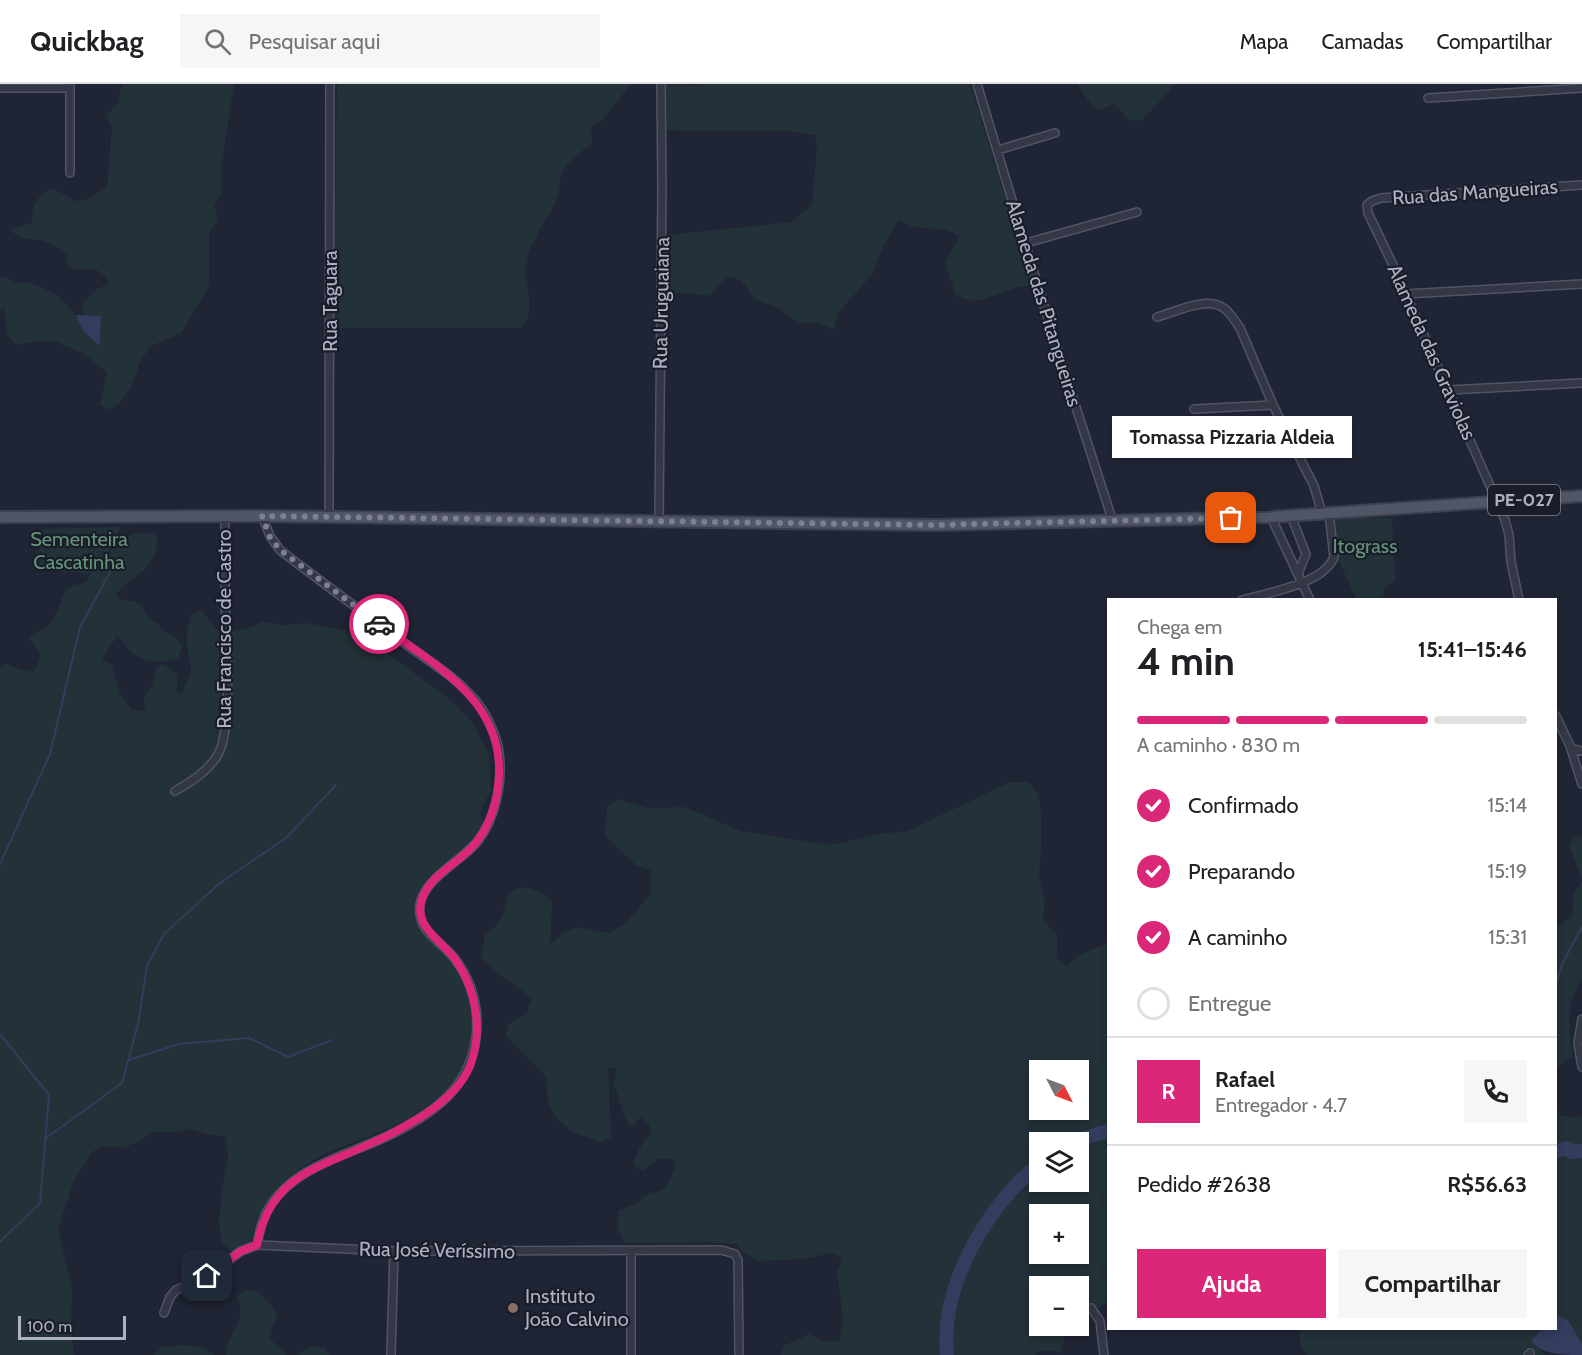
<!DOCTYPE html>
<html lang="pt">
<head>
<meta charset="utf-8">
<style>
	:root { --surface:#fff; --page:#f6f6f6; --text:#202124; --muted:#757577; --line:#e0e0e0; --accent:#db2777 }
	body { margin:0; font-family:Cabin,sans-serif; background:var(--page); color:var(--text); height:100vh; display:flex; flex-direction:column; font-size:22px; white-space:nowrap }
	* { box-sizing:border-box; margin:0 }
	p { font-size:20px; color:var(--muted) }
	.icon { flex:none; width:33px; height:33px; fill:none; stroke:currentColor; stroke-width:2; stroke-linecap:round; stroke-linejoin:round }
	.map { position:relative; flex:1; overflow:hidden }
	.side { position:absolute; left:1107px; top:514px; width:450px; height:732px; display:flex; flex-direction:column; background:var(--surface); border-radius:0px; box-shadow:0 3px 9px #0003 }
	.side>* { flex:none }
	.needle { width:39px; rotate:132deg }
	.controls { position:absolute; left:1029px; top:976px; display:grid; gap:12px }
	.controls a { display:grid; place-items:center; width:60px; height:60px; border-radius:0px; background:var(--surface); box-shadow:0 3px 9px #0003; font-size:30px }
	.scale { position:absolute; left:18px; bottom:15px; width:108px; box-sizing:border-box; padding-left:6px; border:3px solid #adb1c3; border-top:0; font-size:16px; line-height:21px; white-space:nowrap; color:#adb1c3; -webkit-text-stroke:4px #191d2a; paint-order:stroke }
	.pin { position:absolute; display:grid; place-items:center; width:51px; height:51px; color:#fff; margin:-26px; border-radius:12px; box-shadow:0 3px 9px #0006 }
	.courier { position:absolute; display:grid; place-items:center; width:60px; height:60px; margin:-30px; border:4px solid #db2777; border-radius:50%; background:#fff; color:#222; box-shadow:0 2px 8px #0007 }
	.bubble { position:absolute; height:42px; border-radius:0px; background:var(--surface); box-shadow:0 3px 9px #0003; font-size:20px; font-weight:700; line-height:42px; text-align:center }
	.headline em { font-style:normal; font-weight:700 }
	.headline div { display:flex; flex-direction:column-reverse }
	.headline { display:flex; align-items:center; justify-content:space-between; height:102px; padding:0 30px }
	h1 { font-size:39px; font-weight:700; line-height:45px }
	.bar { display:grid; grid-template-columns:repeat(4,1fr); gap:9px 6px; align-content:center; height:72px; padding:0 30px }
	.bar i { height:8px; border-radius:4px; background:var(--line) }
	.bar .active { background:var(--accent) }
	.bar p { grid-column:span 4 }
	.line { display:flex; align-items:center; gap:15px; padding:0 30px; border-top:2px solid var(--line) }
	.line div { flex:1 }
	.round { display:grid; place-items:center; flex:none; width:63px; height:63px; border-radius:0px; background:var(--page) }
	ol { padding:0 30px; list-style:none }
	li { display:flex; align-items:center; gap:18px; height:66px }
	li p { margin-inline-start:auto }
	li .icon { padding:6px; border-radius:50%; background:var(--accent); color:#fff; stroke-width:4 }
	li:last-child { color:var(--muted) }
	li i { width:33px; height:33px; border:3px solid var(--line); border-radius:50% }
	.button { display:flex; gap:12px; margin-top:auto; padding:12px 30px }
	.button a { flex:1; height:69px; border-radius:0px; background:var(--accent); color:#fff; font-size:24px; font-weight:700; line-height:69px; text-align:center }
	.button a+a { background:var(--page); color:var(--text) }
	header { display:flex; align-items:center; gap:36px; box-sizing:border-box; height:84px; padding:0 30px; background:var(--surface); border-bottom:2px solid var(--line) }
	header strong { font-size:28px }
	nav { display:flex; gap:33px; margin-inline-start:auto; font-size:21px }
	.search { width:420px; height:54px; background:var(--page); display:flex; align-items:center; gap:15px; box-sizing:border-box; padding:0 21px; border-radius:0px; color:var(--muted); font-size:22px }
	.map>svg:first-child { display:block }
	.green { fill:#223238; fill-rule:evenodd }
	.water { fill:#333d5d }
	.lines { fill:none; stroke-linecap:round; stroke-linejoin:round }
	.stream { stroke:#333d5d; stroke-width:2 }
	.river { stroke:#333d5d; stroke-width:14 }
	.minor-casing { stroke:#505464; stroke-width:10 }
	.primary-casing { stroke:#3c4050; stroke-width:14 }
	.minor { stroke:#333746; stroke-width:7 }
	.primary { stroke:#515666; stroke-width:10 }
	.done { stroke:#7c8091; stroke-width:6; stroke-dasharray:0 10.8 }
	.route { stroke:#db2777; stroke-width:8 }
	.education-dot { fill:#8d6e63; stroke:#191d2a; stroke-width:2 }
	.labels { text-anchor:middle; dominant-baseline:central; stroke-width:4.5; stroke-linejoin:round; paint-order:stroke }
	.shield { fill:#191d2a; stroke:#818595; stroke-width:1.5 }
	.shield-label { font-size:18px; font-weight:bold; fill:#adb1c3 }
	.street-label { font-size:20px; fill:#adb1c3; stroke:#191d2a }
	.park-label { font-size:20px; fill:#659378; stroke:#191d2a }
	.poi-label { font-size:20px; fill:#adb1c3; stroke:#191d2a; text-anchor:start }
</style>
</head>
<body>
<header>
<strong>Quickbag</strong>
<div class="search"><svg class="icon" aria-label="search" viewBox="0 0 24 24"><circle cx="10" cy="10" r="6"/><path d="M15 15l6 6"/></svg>Pesquisar aqui</div>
<nav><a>Mapa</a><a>Camadas</a><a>Compartilhar</a></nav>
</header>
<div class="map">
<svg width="1582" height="1271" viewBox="0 0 1582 1271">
	<rect width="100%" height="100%" fill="#202535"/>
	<path class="green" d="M122,0H234L221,86L222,108L214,121L218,135L209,150V202L181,249L151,262L141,276L131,303L120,319L109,326L100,321L107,288L84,270L55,257L31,258L16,261L8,252L4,224L0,227V193L7,194L17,199H29L44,204L59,213L76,231L83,247L100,262L101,233L84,232L82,220L96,206L109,199L105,192L95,185L75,186L65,178L69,171L57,163L42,156L23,155L9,146L32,139C31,122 36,114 50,104L64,110L74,117L87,115L107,103L112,44L106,32L118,19Z
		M337,0H633L627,5L604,34L591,44L592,60C580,68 569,76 562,89C559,95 560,104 558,111C550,136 528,156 526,182C524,203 538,227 521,244H333Z
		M665,0L697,2L698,0H970L1032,201L1017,203L982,216L969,217L956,211L945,178L959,153L948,146L913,143L898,136L880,169L872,190L838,230L834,246L817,238L799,239L778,224L755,215L741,196L728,193L709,211L681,209L666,210V151L792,138L812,121L817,62L815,51L788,47L666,46L662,15Z
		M1077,0H1176L1142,36L1130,37L1114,20L1098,26L1090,19Z
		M1334,434H1392L1395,497L1385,503L1383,513L1375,516H1357L1338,475Z
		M121,443L108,469C124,454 132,444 156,451C163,480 133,492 116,510L121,516C139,518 141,517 149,535L156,538L164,547L170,549L181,559V566L178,574C162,579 142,580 130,567C126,562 122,556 117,552L102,575L112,581L120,610L132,625L145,627L144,613L152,602L156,584L163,580L176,589L178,597L176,608L182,609L191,587L187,562V545L192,530L201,526L221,550L245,545L263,538L283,541L308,539L351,548L370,556L453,618L472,638L489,671L491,706L480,728C481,732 483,737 483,741C478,768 421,785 415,818C410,846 438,858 452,876C465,892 473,920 473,940C475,1009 412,1036 358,1057C339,1064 321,1070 304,1082C286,1095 266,1115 257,1136C254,1143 255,1152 251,1158C249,1162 244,1162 240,1162L234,1168L230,1167L221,1157L219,1138L222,1105L228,1073L225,1052L208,1051L192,1045L177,1048H151L138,1058L123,1064L102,1062L91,1069L73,1099L58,1145L72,1203L71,1239L74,1271H0V585L5,580C14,581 20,588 29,586L32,589C44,571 41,569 29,554C34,547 38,548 45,544C61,534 59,510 69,504C74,501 82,501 87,497L91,490L37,485L41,445Z
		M1010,698H1028L1038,710L1041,728V760L1039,794L1045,818L1043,836L1057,851V873L1067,883L1077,872L1108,859V1176L1106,1188L1108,1217L1098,1224L1090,1218L1089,1207C1078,1197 1070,1195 1056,1201V1203H1040V1242H1068L1061,1269C1052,1267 1042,1264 1035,1271H780L785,1261L810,1250L822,1257H839L843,1236L837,1187L843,1174L831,1169L804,1175L759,1177L744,1169L736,1160L708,1158L624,1159L617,1143L619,1127L635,1120L648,1110L663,1106L671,1094L675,1083L672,1074L658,1075L643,1087L634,1081C636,1067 642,1059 652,1050L649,1041L641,1033L632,1043L626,1036L614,1000L617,985L608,983L611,1054L600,1058L572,1048L554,1032L548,1016L546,992L506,952L508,941L527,928L532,914L493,885L481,873L485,850C497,843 500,839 504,826C506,822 505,816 507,812C517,795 543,807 552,818L550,861L563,849L578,843L593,847L609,849L625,840L650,811L651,786L637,782L605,752L607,722L618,715L647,724L685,723L741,747L831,761L878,750L908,747ZM1040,987H1078V1026H1040ZM1040,1059H1078V1098H1040ZM1040,1131H1078V1170H1040Z
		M1582,752V795L1569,761L1574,754Z
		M1582,797V895C1565,916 1569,947 1573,972L1556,984V843L1572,833L1574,810Z
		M1556,1014L1559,1031L1574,1034L1582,1032V1260L1568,1236L1556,1233Z
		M246,1206L257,1207L273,1222L277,1234L271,1246L270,1255L287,1271H226C224,1250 248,1245 237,1211Z
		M1300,1245H1547L1541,1268L1545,1271H1307C1299,1262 1299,1256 1300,1245Z
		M181,1261L200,1263L215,1271H154L162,1263Z
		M312,1262L325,1264L329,1271H298Z"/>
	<path class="water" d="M76,231L101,232L100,262L83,247Z
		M1556,1231L1568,1236L1582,1260V1271C1562,1271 1543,1271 1531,1257L1542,1245H1556Z"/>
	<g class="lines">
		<path class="stream" d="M0,780L50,670L80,543L110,488
			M1556,900L1562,880L1582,843
			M0,950L49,1011L40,1119L0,1158
			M129,976L179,960L249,954L288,973L332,956
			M46,1054L122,999L138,940L147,882L164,850L220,799L286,754L336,701"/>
		<path class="river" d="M1068,1059L1108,1047
			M1556,1067L1567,1064L1571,1068L1582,1067
			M947,1271C940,1201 987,1122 1040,1079"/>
		<g class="minor-casing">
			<path id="minor" d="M70,0V89
				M977,0L1054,255L1113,438
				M0,4H69
				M1428,14L1582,4
				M998,66L1055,49
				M1026,159L1137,128
				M1405,210L1582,200
				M1157,233C1176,228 1207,211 1225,225C1231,230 1235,237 1240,244L1273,321L1314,402L1322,429
				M1449,306L1582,299
				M1194,325L1273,321
				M1291,432L1306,470L1298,490
				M329,433L330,0
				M1271,433L1310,516
				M659,437L662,104L661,0
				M1242,516C1267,509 1324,500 1334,473L1329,429
				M1519,516L1511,478L1509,451L1505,436L1393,181L1368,129L1367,121L1372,117L1381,114L1582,101
				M1556,632L1570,662L1573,665L1582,667
				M1570,662L1582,700
				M175,707C191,698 207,688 217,672C234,646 226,550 225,517C225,489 225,461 225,434
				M1582,935L1578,959L1582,983
				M257,1161C259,1150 261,1139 266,1129C287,1089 333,1075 372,1059C398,1048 429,1032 449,1011C484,974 486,916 455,875C446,862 425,851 421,835C410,801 460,779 477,758C497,733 504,693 498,662C494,646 485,627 474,615C456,593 430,578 407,561C365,529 322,499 280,466L270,452L262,432
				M631,1167V1271
				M1091,1224L1100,1237L1104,1271
				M164,1229L170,1213L176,1206L207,1192L241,1167L257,1161L394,1167L721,1166L735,1170L738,1176L739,1269
				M391,1271L394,1167
				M1528,1271L1530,1269"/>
		</g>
		<g class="primary-casing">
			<path id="primary" d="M0,433L262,432L937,441L1271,433L1582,412"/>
		</g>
		<use href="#minor" class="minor"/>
		<use href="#primary" class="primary"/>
	</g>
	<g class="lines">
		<path class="done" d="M379,540L280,466L270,453L262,432L937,441L1231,434"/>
		<path class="route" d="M207,1192L241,1167L257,1161C270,1090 320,1084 376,1057C393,1050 409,1040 424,1031C442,1019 462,1002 470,982C483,948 477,908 457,878C444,857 412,844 422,815C432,787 462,779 478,756C491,738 498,715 499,692C503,615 433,580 379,540"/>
	</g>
	<circle class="education-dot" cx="513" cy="1224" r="6"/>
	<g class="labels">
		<rect class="shield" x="1488" y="401" width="72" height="30" rx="4.5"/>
		<g class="shield-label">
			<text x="1524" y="416">PE-027</text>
		</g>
		<g class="street-label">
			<text transform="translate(1475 108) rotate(-4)">Rua das Mangueiras</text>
			<text transform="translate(330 217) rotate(-90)">Rua Taguara</text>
			<text transform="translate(661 219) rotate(-89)">Rua Uruguaiana</text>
			<text transform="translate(1044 219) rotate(73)">Alameda das Pitangueiras</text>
			<text transform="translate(1432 268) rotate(66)">Alameda das Graviolas</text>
			<text transform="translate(224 545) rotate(-90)">Rua Francisco de Castro</text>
			<text transform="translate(437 1166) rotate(1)">Rua José Veríssimo</text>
		</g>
		<g class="park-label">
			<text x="79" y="455">Sementeira<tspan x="79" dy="23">Cascatinha</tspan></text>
			<text x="1365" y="462">Itograss</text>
		</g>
		<g class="poi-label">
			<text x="525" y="1212">Instituto<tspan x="525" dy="23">João Calvino</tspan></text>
		</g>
	</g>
</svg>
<div class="controls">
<a><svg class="needle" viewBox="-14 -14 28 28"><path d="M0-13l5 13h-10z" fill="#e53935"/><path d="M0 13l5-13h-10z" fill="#757577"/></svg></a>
<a><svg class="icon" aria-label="layers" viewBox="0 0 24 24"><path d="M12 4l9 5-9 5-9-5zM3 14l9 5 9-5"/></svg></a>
<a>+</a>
<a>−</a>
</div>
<div class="scale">100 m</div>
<div class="pin" style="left:1231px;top:434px;background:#ea580c"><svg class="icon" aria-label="bag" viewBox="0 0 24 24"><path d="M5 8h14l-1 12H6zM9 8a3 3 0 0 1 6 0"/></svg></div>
<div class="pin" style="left:207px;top:1192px;background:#1f2937"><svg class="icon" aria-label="home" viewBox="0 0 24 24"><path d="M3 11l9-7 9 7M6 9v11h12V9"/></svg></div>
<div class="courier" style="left:379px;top:540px"><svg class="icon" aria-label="car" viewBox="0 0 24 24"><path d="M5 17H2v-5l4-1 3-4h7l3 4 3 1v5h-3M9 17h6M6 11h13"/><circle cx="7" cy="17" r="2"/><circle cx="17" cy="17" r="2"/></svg></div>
<div class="bubble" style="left:1112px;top:332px;width:240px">Tomassa Pizzaria Aldeia</div>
<section class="side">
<div class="headline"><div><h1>4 min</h1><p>Chega em</p></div><em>15:41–15:46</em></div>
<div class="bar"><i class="active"></i><i class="active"></i><i class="active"></i><i></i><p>A caminho · 830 m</p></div>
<ol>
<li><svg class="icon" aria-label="check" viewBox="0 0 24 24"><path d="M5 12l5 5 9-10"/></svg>Confirmado<p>15:14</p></li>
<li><svg class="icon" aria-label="check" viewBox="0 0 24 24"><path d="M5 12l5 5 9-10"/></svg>Preparando<p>15:19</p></li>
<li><svg class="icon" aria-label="check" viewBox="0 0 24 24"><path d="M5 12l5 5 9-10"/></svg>A caminho<p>15:31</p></li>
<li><i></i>Entregue</li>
</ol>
<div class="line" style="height:108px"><b class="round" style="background:var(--accent);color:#fff">R</b><div><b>Rafael</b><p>Entregador · 4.7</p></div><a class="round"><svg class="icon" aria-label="phone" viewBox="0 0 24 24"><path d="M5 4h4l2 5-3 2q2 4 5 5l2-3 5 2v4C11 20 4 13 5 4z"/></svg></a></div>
<div class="line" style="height:78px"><div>Pedido #2638</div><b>R$56.63</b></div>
<div class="button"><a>Ajuda</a><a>Compartilhar</a></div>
</section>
</div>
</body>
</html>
